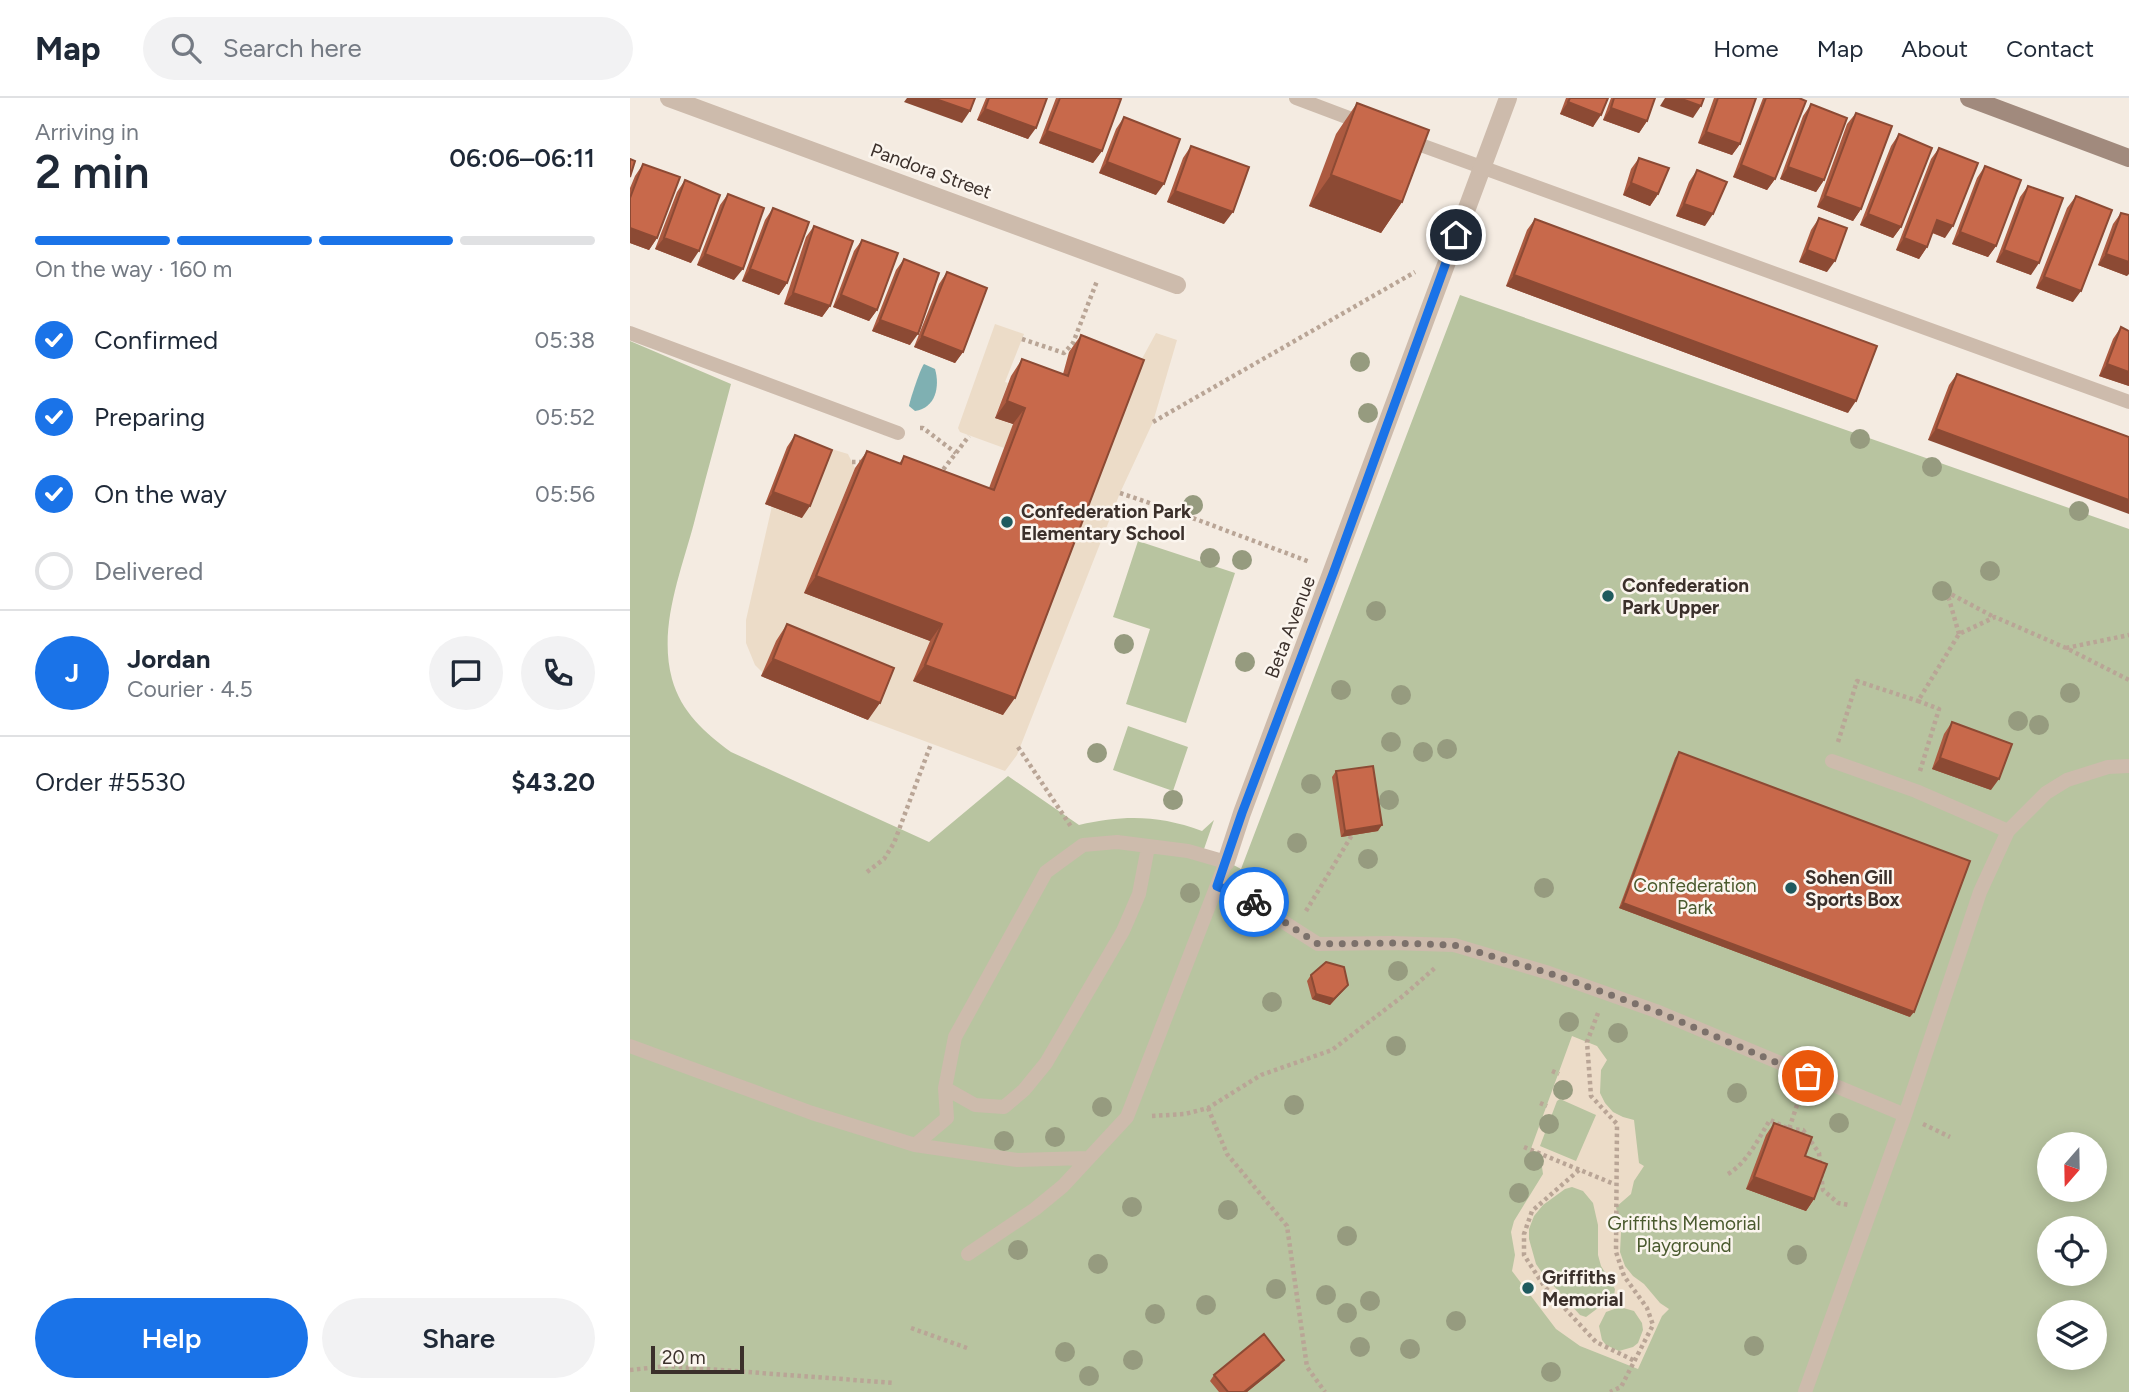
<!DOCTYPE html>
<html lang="en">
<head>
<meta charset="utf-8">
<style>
	:root { --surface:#fff; --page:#f2f2f3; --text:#1f2937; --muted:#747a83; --line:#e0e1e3; --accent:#1a73e8 }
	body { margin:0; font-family:Figtree,sans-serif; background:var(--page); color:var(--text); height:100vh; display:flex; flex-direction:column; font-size:26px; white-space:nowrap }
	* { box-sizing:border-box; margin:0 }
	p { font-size:23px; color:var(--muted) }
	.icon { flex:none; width:38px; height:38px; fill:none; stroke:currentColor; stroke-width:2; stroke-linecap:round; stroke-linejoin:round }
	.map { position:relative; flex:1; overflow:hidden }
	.details { display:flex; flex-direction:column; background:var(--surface); width:630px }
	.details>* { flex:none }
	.needle { width:46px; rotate:200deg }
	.tools { position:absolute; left:1407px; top:1034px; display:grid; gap:14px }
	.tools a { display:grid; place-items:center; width:70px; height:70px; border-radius:50%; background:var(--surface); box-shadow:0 4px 18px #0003; font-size:35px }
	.scale { position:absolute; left:21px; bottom:18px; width:93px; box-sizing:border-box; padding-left:7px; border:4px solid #3b302b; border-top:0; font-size:19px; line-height:24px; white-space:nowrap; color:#3b302b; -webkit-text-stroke:5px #fbf5ee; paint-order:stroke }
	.pin { position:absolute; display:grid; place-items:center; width:60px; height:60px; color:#fff; margin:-30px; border:4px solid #fff; border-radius:50%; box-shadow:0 2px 7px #0007 }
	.courier { position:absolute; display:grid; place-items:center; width:70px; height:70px; margin:-35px; border:5px solid #1a73e8; border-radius:50%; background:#fff; color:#222; box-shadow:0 2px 9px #0007 }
	.head em { font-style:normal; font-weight:600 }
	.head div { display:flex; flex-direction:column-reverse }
	.head { display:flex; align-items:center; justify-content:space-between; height:119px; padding:0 35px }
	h1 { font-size:46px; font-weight:600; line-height:52px }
	.bar { display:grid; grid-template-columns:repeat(4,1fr); gap:10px 7px; align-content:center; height:84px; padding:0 35px }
	.bar i { height:9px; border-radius:5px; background:var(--line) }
	.bar .active { background:var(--accent) }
	.bar p { grid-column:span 4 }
	.line { display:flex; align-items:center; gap:18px; padding:0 35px; border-top:2px solid var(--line) }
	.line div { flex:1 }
	.round { display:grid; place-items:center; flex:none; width:74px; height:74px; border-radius:37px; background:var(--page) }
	ol { padding:0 35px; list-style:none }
	li { display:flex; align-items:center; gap:21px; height:77px }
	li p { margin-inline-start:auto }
	li .icon { padding:7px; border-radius:50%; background:var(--accent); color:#fff; stroke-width:4 }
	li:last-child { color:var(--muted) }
	li i { width:38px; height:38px; border:4px solid var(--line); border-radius:50% }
	.button { display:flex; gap:14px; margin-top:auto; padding:14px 35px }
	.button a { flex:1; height:80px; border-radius:42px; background:var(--accent); color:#fff; font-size:28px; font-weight:600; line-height:80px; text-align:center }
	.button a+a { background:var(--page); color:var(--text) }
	header { display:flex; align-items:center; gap:42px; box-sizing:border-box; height:98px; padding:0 35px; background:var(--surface); border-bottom:2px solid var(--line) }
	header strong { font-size:33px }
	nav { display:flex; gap:38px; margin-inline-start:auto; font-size:24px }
	.search { width:490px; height:63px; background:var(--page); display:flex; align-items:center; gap:18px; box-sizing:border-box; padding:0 24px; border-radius:38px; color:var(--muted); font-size:26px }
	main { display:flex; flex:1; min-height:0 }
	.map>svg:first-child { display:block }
	.green { fill:#b8c4a0; fill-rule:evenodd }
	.plaza { fill:#ecdcc8; fill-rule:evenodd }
	.water { fill:#7fb0b2 }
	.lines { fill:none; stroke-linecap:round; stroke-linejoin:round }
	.path { stroke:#b9a596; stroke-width:4.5; stroke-dasharray:3.5 3.5; stroke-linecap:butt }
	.lane { stroke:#cdbbac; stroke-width:14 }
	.street { stroke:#cdbbac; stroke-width:18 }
	.secondary { stroke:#a18a7d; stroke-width:18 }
	.tree { fill:#969b7f }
	.wall { fill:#ac5a40 }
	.shaded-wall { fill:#8c4a34 }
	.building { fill:#c8694b; stroke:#8c4a34; stroke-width:2 }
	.done { stroke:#7c716b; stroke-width:7; stroke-dasharray:0 12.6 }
	.route { stroke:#1a73e8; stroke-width:9 }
	.poi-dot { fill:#1f5a5e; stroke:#fbf5ee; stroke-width:2.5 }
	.labels { text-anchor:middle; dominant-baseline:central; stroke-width:5; stroke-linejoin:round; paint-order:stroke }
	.street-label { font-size:19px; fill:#3b302b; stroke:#fbf5ee }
	.poi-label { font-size:19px; font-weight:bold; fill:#3b302b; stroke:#fbf5ee; text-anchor:start }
	.park-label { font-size:19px; fill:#4a5a2e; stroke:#fbf5ee }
</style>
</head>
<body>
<header>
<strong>Map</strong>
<div class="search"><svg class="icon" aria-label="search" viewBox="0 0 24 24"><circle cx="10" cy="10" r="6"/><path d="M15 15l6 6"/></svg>Search here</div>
<nav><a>Home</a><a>Map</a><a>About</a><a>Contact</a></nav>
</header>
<main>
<section class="details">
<div class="head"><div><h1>2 min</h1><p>Arriving in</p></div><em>06:06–06:11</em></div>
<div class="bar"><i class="active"></i><i class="active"></i><i class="active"></i><i></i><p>On the way · 160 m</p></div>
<ol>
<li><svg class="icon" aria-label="check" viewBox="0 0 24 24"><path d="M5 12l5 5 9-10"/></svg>Confirmed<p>05:38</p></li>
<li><svg class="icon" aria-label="check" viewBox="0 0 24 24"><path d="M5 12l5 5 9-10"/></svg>Preparing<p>05:52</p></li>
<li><svg class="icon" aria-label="check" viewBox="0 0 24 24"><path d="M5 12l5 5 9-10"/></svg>On the way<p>05:56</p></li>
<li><i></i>Delivered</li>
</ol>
<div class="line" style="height:126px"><b class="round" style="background:var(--accent);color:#fff">J</b><div><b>Jordan</b><p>Courier · 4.5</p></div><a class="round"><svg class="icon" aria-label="chat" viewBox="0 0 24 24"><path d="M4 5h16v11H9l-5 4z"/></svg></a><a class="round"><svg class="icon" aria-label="phone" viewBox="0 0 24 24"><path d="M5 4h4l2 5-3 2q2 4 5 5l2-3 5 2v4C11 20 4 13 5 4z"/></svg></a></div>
<div class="line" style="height:91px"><div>Order #5530</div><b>$43.20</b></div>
<div class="button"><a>Help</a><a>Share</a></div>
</section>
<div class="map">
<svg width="1499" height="1294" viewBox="0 0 1499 1294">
	<rect width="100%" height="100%" fill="#f4ebe1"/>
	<path class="green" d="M830,197L1499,431V1294H0V243L101,286C89,332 76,378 64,425C51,474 28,529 42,581C51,614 75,635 101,654L299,744L378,678L449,727C494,717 528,717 572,733L584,722L574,751L611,771ZM1419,1046H1465V1092H1419ZM1419,1130H1465V1176H1419ZM1419,1214H1465V1260H1419Z
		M508,443L605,475L556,625L496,606L520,531L483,519Z
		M498,628L558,649L543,693L483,672Z"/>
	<path class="plaza" d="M365,226L394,236L375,284L378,285L365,319L383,327L374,350L330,334L328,330Z
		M526,235L547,242L523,324L490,395L387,657L375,673L238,622L252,587L146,543L133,575L125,567L116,545V522L142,408L165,340L218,356L225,370L174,495L300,543L284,583L502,279Z
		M942,938L967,948L977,962L971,972L970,995L975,1005L983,1014L993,1019L1004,1022L1009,1065L1014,1068L1004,1083L1001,1096L986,1109L991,1134L990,1154L995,1168L1003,1178L1014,1186L1030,1205L1039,1211L1032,1218L1008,1271L950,1248L926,1231L882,1173L885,1157L881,1134L884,1123L913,1076L912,1069L906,1060L899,1056ZM930,1001L966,1017L946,1063L910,1048L927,1003ZM942,1089L953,1093L963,1105L968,1127V1157L971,1168L985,1191L984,1198L956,1219L950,1217L913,1176L906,1166L899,1141V1131L904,1118L913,1107L935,1091ZM990,1209L1004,1213L1012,1225L1013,1232L1008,1245L1003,1249L989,1253L976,1247L972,1242L969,1228L976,1214Z"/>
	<path class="water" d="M294,266L305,271C310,288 306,310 285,313L279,308C280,302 290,271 294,266Z"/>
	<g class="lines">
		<path class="path" d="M392,241L434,255L443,245L467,183
			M523,324L785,174
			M290,330H293L326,355
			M222,364H235
			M309,377L339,338
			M490,395L552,416L680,464
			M1329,536L1317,494L1364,519
			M1436,550L1499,537
			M1208,644L1227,583L1288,603
			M388,649L442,730
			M1290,673L1309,611L1288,603L1329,536L1365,519L1436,550L1499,582
			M237,774L254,761L264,745L301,646
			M676,813L722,737
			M968,915L957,944L961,998L987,1026L986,1154L994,1178L1017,1210L1023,1227L991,1289L980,1294
			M922,973L929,976
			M910,1005L917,1008
			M578,1010L597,1056L657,1128L677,1269L695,1294
			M522,1018L555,1016L578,1010L631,977L702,952L773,898L806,869
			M1293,1026L1320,1039
			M1159,1031L1173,1032L1189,1055L1190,1067
			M894,1049L984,1086
			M949,1072L902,1113L894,1136V1157L914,1188L966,1244L1005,1263
			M1098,1076C1118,1064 1128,1041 1140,1022L1159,1031L1170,998
			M1191,1076L1193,1092L1208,1105L1219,1107
			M281,1230L337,1250
			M0,1272L37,1268L265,1285"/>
		<path class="lane" d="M666,0L735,26
			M777,42L1499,304
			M0,235L268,335
			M1202,663L1286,693L1378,733
			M588,788L616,800L688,846L760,845L824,847L919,875L1026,913L1275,1017
			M0,948L182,1015L285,1047L387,1062L457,1060
			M315,990L345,1007L374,1009L394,992L416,965L493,833L509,796L518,749
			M285,1047L317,1020L315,990L325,939L416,774L453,747L487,744L558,753L596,764L497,1019L433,1088L405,1111L338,1156
			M1175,1294L1275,1017L1350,794L1378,733L1416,695L1437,682L1478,669L1499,668"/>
		<path class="street" d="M39,0L547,187
			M596,764L612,715L878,0"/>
		<path class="secondary" d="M1339,0L1499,60"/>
	</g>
	<g class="tree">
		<circle cx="730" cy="264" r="10"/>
		<circle cx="738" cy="315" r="10"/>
		<circle cx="1230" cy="341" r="10"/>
		<circle cx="1302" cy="369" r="10"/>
		<circle cx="563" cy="407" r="10"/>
		<circle cx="1449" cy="413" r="10"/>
		<circle cx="580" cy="460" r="10"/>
		<circle cx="612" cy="462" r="10"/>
		<circle cx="1360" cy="473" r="10"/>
		<circle cx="1312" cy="493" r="10"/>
		<circle cx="746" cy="513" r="10"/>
		<circle cx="494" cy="546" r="10"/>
		<circle cx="615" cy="564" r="10"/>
		<circle cx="711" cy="592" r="10"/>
		<circle cx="1440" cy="595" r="10"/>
		<circle cx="771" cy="597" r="10"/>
		<circle cx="1388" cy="623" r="10"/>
		<circle cx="1409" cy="627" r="10"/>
		<circle cx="761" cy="644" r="10"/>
		<circle cx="817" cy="651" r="10"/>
		<circle cx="793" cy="654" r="10"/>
		<circle cx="467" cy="655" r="10"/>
		<circle cx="681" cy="686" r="10"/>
		<circle cx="543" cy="702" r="10"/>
		<circle cx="759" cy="702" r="10"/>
		<circle cx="667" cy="745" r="10"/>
		<circle cx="738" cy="761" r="10"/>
		<circle cx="914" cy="790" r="10"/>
		<circle cx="560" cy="795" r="10"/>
		<circle cx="768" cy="873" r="10"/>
		<circle cx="642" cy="904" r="10"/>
		<circle cx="939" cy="924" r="10"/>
		<circle cx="988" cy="935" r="10"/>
		<circle cx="766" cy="948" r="10"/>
		<circle cx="933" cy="992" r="10"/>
		<circle cx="1107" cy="995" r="10"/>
		<circle cx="664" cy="1007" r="10"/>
		<circle cx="472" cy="1009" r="10"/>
		<circle cx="1209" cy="1025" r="10"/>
		<circle cx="919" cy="1026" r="10"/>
		<circle cx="425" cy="1039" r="10"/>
		<circle cx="374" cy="1043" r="10"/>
		<circle cx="904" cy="1063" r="10"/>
		<circle cx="889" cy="1095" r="10"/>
		<circle cx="502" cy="1109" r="10"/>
		<circle cx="598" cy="1112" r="10"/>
		<circle cx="717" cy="1138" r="10"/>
		<circle cx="388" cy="1152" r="10"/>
		<circle cx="1167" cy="1157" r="10"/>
		<circle cx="468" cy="1166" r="10"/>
		<circle cx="646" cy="1191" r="10"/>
		<circle cx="696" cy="1197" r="10"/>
		<circle cx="740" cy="1203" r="10"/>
		<circle cx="576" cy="1207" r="10"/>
		<circle cx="717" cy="1215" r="10"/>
		<circle cx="525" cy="1216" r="10"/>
		<circle cx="826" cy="1223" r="10"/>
		<circle cx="1124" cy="1248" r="10"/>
		<circle cx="730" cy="1249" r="10"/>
		<circle cx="780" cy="1251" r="10"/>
		<circle cx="435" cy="1254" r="10"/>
		<circle cx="503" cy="1262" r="10"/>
		<circle cx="921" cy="1274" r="10"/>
		<circle cx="459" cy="1278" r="10"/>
	</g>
	<path class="wall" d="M356,0H417L398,41L347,22Z
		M426,0H487L472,53L463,65L409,45Z
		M936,0H978L963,29L930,16Z
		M981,0H1025L1017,23L1009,35L973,22Z
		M1084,0H1126L1110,46L1102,57L1068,45Z
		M1133,0H1169L1145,81L1137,92L1103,79Z
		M727,5L772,104L751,135L679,108L706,36Z
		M1181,6L1194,82L1186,94L1150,81L1173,18Z
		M1226,15L1231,111L1223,123L1187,109L1217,26Z
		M494,19L526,97L469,75L486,31Z
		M1269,36L1271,129L1263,140L1230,127L1261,48Z
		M561,48L594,126L537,104L553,60Z
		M1309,50L1315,140L1302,135L1297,149L1289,161L1266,152L1301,61Z
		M1009,60L1028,96L1020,108L993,97L1001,71Z
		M13,66L27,140L19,152L0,145V90L5,78Z
		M1355,68L1366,148L1358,159L1322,146L1347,80Z
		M1067,72L1075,128L1046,118L1059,84Z
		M55,82L61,165L25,151L47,94Z
		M1398,88L1401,177L1366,164L1390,99Z
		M98,96L104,182L67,167L90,107Z
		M1446,98L1443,204L1406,190L1437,110Z
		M143,110L157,185L149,197L112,183L135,122Z
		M1491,115L1497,178L1468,167L1483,126Z
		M1189,120L1197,174L1169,164L1181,132Z
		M905,121L1218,315L876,188L897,132Z
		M184,128L200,208L192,219L154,206L176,139Z
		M232,142L247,212L239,223L203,209L224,153Z
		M274,161L280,247L242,233L266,172Z
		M317,174L333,254L325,265L284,249L309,186Z
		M1491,229L1499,288L1469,278L1483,241Z
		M451,237L373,617L283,583L300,543L174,495L225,370L237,353L269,366L274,358L359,390L383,326L365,320L381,278L392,261L433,276L439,254Z
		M1327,276L1499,339L1298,342L1319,287Z
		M165,337L172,420L135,406L157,349Z
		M157,526L238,622L131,578L146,543Z
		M1322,624L1361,692L1302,671L1314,636Z
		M1049,654L1280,919L989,810L1045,660Z
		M706,673L748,733L711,739L702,679Z
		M681,877L718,887L700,907L682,901L677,883Z
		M1144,1025L1175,1058L1184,1101L1176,1113L1116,1091L1136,1037Z
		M654,1262L649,1268L617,1294H589L580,1283L584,1277Z"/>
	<path class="shaded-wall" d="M277,0H303L340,13L332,25L274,4Z
		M1035,0H1049L1071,8L1063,20L1030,8Z
		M938,4L971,17L963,29L930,16Z
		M981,10L1017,23L1009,35L973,22Z
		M355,11L406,30L398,41L347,22Z
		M417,33L472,53L463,65L409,45Z
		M1076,34L1110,46L1102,57L1068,45Z
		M477,64L534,86L526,97L469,75Z
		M1111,67L1145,81L1137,92L1103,79Z
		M1158,69L1194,82L1186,94L1150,81Z
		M701,77L772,104L751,135L679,108Z
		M1001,85L1028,96L1020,108L993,97Z
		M545,93L603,114L594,126L537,104Z
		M1195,98L1231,111L1223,123L1187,109Z
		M1054,106L1083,116L1075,128L1046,118Z
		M1238,116L1271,129L1263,140L1230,127Z
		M1307,122L1323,128L1315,140L1299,133Z
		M0,130L27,140L19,152L0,145Z
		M1330,134L1366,148L1358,159L1322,146Z
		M34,140L69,153L61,165L25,151Z
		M1274,140L1297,149L1289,161L1266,152Z
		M1177,152L1205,163L1197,174L1169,164Z
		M1374,152L1409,165L1401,177L1366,164Z
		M75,156L113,171L104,182L67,167Z
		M1476,156L1499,164V176L1497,178L1468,167Z
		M120,171L157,185L149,197L112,183Z
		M884,177L1226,303L1218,315L876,188Z
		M1414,179L1451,193L1443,204L1406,190Z
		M163,195L200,208L192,219L154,206Z
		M211,197L247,212L239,223L203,209Z
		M250,222L288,236L280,247L242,233Z
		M292,238L333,254L325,265L284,249Z
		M1477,266L1499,274V288L1469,278Z
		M377,303L395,310L383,326L365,320Z
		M1306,331L1499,402V416L1298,342Z
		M143,394L180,408L172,420L135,406Z
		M186,478L312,526L300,543L174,495Z
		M143,561L250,605L238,622L131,578Z
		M295,567L385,600L373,617L283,583Z
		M1310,660L1369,681L1361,692L1302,671Z
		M752,727L748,733L711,739L715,733Z
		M993,805L1284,914L1280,919L989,810Z
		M718,887L700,907L682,901L686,896Z
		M1124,1079L1184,1101L1176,1113L1116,1091Z
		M654,1262L649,1268L617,1294H614Z"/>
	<path class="building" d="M303,0H345L340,13Z
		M359,0H417L406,30L355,11Z
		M430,0H487L491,1L472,53L417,33Z
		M940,0H978L971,17L938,4Z
		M984,0H1025L1017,23L981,10Z
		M1049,0H1074L1071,8Z
		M1088,0H1126L1110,46L1076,34Z
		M1136,0H1169L1176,3L1145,81L1111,67Z
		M727,5L799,32L772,104L701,77Z
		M1181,6L1217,20L1194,82L1158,69Z
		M1226,15L1262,28L1231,111L1195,98Z
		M494,19L550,41L534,86L477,64Z
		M1269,36L1302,50L1271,129L1238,116Z
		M561,48L619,69L603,114L545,93Z
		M1309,50L1348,65L1323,128L1307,122L1297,149L1274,140Z
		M1009,60L1039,70L1028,96L1001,85Z
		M0,61L5,63L0,79Z
		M13,66L50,79L27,140L0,130V100Z
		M1355,68L1391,82L1366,148L1330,134Z
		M1067,72L1097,84L1083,116L1054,106Z
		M55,82L90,97L69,153L34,140Z
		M1398,88L1433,100L1409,165L1374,152Z
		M98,96L134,110L113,171L75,156Z
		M1446,98L1482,112L1451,193L1414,179Z
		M143,110L179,124L157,185L120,171Z
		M1491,115L1499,117V164L1476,156Z
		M1189,120L1217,130L1205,163L1177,152Z
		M905,121L1247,248L1226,303L884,177Z
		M184,128L223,143L200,208L163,195Z
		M232,142L268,155L247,212L211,197Z
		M274,161L309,175L288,236L250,222Z
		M317,174L357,190L333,254L292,238Z
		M1491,229L1499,233V274L1477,266Z
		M451,237L514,262L385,600L295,567L312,526L186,478L237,353L271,366L274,358L364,392L395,310L377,303L392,261L438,278Z
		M1327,276L1499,339V402L1306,331Z
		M165,337L202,352L180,408L143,394Z
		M157,526L264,570L250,605L143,561Z
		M1322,624L1382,646L1369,681L1310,660Z
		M1049,654L1340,763L1284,914L993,805Z
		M743,668L752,727L715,733L706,673Z
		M696,864L714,869L718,887L704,901L686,896L681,877Z
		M1144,1025L1182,1039L1175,1058L1197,1066L1184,1101L1124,1079Z
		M634,1236L654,1262L614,1294H598L584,1277Z"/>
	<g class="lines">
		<path class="done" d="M624,804L688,846L760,845L824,847L919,875L1026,913L1178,978"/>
		<path class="route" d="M624,804L587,788L612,715L704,473L826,137"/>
	</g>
	<g class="poi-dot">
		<circle cx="377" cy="424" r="7"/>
		<circle cx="978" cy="498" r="7"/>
		<circle cx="1161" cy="790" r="7"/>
		<circle cx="898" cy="1190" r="7"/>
	</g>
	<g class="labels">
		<g class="street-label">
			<text transform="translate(301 73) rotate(20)">Pandora Street</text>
			<text transform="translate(660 529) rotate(-69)">Beta Avenue</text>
		</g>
		<g class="poi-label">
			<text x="391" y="413">Confederation Park<tspan x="391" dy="22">Elementary School</tspan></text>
			<text x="992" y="487">Confederation<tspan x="992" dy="22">Park Upper</tspan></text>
			<text x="1175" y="779">Sohen Gill<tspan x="1175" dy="22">Sports Box</tspan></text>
			<text x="912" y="1179">Griffiths<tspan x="912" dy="22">Memorial</tspan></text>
		</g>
		<g class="park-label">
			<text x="1065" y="787">Confederation<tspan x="1065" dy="22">Park</tspan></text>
			<text x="1054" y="1125">Griffiths Memorial<tspan x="1054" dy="22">Playground</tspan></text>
		</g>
	</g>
</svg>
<div class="tools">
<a><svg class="needle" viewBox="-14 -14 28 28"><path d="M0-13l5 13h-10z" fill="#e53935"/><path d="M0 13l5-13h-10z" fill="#747a83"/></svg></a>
<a><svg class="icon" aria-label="locate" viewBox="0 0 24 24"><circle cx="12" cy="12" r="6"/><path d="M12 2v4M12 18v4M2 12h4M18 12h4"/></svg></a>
<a><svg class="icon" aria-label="layers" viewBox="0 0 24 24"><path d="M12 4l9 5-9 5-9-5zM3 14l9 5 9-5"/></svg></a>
</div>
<div class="scale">20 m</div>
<div class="pin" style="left:1178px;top:978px;background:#ea580c"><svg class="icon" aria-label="bag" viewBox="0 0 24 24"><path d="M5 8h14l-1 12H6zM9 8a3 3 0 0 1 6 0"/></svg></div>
<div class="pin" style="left:826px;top:137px;background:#1f2937"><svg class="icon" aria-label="home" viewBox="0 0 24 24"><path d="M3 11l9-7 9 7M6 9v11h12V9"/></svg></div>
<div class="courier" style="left:624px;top:804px"><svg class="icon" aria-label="bike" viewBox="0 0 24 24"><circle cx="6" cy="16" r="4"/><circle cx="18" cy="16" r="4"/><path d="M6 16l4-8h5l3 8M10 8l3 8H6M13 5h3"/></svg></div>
</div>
</main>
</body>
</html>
